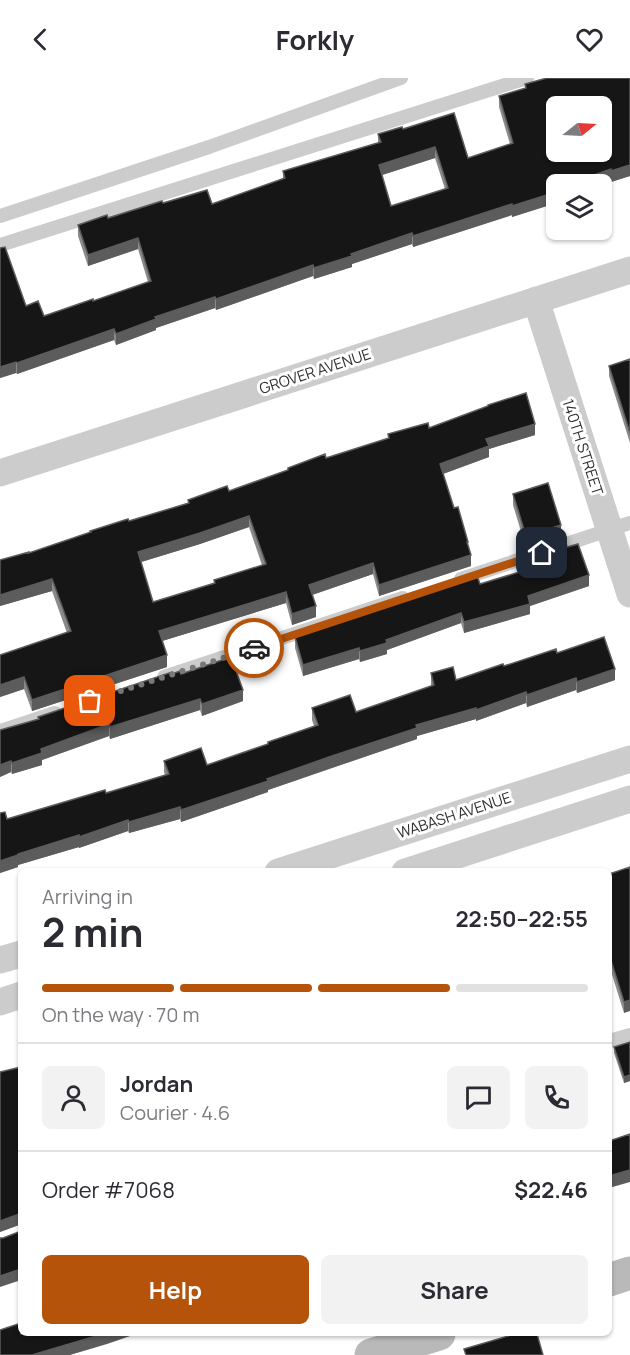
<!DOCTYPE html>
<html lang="en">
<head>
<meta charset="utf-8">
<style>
	:root { --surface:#fff; --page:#f2f2f3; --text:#2b2b33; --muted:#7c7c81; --line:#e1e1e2; --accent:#b45309 }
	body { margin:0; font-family:Manrope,sans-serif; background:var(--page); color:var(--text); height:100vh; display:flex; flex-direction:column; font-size:22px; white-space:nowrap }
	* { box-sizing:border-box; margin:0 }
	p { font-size:20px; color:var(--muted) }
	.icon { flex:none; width:33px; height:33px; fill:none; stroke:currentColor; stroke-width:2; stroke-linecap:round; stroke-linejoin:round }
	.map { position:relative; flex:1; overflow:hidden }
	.panel { position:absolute; left:18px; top:790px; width:594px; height:468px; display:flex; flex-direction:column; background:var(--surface); border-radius:9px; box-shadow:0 2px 4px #0004 }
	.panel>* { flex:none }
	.needle { width:39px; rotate:72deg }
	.controls { position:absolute; left:546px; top:18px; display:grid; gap:12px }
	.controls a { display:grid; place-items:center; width:66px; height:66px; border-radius:9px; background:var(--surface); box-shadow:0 2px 4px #0004; font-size:30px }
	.pin { position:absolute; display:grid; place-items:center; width:51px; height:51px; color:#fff; margin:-26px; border-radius:12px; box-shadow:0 3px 9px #0006 }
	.courier { position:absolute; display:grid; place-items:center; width:60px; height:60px; margin:-30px; border:4px solid #b45309; border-radius:50%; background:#fff; color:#222; box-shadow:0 2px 8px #0007 }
	.head em { font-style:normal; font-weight:700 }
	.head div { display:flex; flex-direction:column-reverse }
	.head { display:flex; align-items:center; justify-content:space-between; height:102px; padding:0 24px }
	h1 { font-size:39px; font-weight:700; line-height:45px }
	.bar { display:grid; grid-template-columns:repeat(4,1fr); gap:9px 6px; align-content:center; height:72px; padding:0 24px }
	.bar i { height:8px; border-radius:4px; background:var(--line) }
	.bar .on { background:var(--accent) }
	.bar p { grid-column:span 4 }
	.line { display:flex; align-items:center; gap:15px; padding:0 24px; border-top:2px solid var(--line) }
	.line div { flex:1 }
	.round { display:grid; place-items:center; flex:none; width:63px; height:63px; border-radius:9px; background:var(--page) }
	.cta { display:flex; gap:12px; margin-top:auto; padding:12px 24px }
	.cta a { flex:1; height:69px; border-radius:9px; background:var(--accent); color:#fff; font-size:24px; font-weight:700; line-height:69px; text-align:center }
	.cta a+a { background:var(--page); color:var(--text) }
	header { display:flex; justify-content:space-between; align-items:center; height:78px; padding:0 24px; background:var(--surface); font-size:27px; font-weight:700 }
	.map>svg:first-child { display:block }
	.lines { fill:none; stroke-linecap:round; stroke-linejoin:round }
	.lane { stroke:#ccc; stroke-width:14 }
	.street { stroke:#ccc; stroke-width:27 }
	.secondary { stroke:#b9b9b9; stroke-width:33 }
	.wall { fill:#8a8a8a; fill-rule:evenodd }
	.shaded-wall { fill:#5c5c5c }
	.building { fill:#161616; stroke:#5c5c5c; stroke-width:1.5; fill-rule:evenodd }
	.done { stroke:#787878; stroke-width:6; stroke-dasharray:0 10.8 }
	.route { stroke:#b45309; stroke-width:8 }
	.labels { text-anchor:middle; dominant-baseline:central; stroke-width:6; stroke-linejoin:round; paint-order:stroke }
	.street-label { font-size:15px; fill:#2f2f2f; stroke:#fff }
</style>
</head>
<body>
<header><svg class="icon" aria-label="back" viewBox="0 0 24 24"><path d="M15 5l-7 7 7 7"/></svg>Forkly<svg class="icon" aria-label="heart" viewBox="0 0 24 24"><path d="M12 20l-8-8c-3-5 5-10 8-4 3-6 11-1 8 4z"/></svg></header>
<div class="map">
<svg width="630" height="1277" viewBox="0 0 630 1277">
	<rect width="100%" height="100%" fill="#fff"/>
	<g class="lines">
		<path class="lane" d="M0,138L209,69L401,0
			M0,167L527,0
			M461,501L630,445
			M164,599L403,520
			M0,653L55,635
			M609,963L630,957"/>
		<path class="street" d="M536,222L630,516
			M0,395L630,192
			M278,794L630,681
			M405,794L630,721
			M0,882L21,876
			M0,924L21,917"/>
		<path class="secondary" d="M609,1202L630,1195
			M371,1277L439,1256"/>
	</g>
	<path class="wall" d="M630,0V98L611,104V102L550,124V127L512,139V137L413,169L412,166L352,186V189L314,201L313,198L216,232L215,230L156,250V252L116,267L114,262L17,296L16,295L0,300L26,228L44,238L93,223L148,204L138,171L88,188L78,158V147L163,125L212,126L283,101V93L378,65V56L403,51L468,80L510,66L499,29V18L525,10V6ZM435,80L445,111L391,128L382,97Z
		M630,281V365L609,298V288Z
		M429,350L535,357L489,371V379L443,396L454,430L468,469L471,488L379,518L373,496L312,517L316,539L292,547L286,525L162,563L167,589L32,633L24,611L0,619V577L67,555L52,513L0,528V482L29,475L188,425V422L229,413L288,392V390L326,380L388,361V356ZM249,449L262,487L214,502V505L153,524L141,484L200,466Z
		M513,416L561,458L526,470L513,427Z
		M567,469L589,508L530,528V536L464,555L461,545L387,572V576L360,584L359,581L303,598L295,570V559L297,558V554L322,549L385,530V525L480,506L533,490L532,476Z
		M557,575L615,602L577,615L576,612L527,629L526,625L476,643V641L417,658V661L329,691L268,712V714L181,744L180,741L129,755L128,753L79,770V769L18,787V789L0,795V735L7,741L106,715L165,697L164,694V683L207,687L268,666V664L314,648L312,642V630L356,634L431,608V595L456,602L504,588Z
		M172,596H181L243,623L202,638L200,632L110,661L109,658L42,682V687L12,696L11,694L0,699L38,641V639Z
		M630,789L624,935L609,887V796Z
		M630,964V1003L624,1005L614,975V969Z
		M21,989V1148L19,1147L0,1154Z"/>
	<path class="shaded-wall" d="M435,69V80L379,98V87Z
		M630,87V98L611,104V93Z
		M611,91V102L599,106H568Z
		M556,111V122L550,124V127L512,139V128Z
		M512,126V137L413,169V158Z
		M412,155V166L352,186V189L314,201V190L351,176Z
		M138,160V171L88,188V177Z
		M313,187V198L216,232V221Z
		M215,219V230L156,250V252L116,267V256L155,239Z
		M114,251V262L17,296V285Z
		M16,284V295L0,300V289Z
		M535,346V357L489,371V379L440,397V386L486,361Z
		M249,438V449L200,466L138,485V474Z
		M561,447V458L526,470V458Z
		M471,477V488L379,518V507Z
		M373,485V496L309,518V507Z
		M589,497V508L530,528V536L464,555V544L528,518Z
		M52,501V513L0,528V517Z
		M286,514V525L159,564V553Z
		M316,528V539L292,547V536Z
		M461,535V545L387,572V576L360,584V573L386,562Z
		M359,570V581L303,598V587Z
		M167,577V589L32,633V622Z
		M615,591V602L577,615V604Z
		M24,599V611L0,619V607Z
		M576,600V612L527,629V617Z
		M243,612V623L202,638V626Z
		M526,614V625L476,643V632Z
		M200,621V632L110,661V649Z
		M476,630V641L417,658V661L329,691L268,712V714L181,744V732L416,647Z
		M109,646V658L42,682V687L12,696V685L41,671Z
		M11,683V694L0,699V687Z
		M180,729V741L129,755V744Z
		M128,742V753L79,770V759Z
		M79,757V769L18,787V789L0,795V783L18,776Z
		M630,922V933L624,935V924Z
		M630,997V1003L624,1005V999Z
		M630,1092V1104L609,1110V1098Z
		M19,1136V1147L0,1154V1143Z
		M21,1191V1202L0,1209V1198Z
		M103,1256H136L107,1266L70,1277H32Z"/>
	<path class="building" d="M547,0H630V87L611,93V91L568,106H556V111L549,113L550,116L512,128V126L413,158L412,155L351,176L352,178L314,190L313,187L216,221L215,219L155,239L156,241L116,256L114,251L17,285L16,284L0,289V170L5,169L26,228L38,223L44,238L93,221V223L151,203L138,160L88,177L78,147L107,137L108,140L162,123L163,125L207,112L212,126L285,100L283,93L381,64L378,56L402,49L403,51L454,35L468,80L513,65L499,18L526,10L525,6ZM556,28H602V74H556ZM435,69L448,110L391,128L379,87Z
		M630,281V355L609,288Z
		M526,315L535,346L486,361L489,368L440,386L454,430L458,429L468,464H467L471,477L379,507L373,485L309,507L316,528L292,536L286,514L159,553L167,577L32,622L24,599L0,607V577L71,553L52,501L0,517V482L29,474V475L91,454L90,453L128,441L129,443L189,425L188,422L227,408L229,413L288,392V390L325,376L326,380L389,360L388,356L428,345L429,350L488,328V327ZM249,438L266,486L214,502L215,505L153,524L138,474L200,455Z
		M548,405L561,447L526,458L513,416Z
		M566,465L567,469L578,466L589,497L528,518L530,526L464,544L461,535L386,562L387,565L360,573L359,570L303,587L295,559L299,558L297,554L321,546L322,549L386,529L385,525L476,495L480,506L536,489L532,476Z
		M604,559L615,591L577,604L576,600L527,617L526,614L476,632V630L416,647L417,650L329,679L267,701L268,703L181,732L180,729L129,744L128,742L79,759V757L18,776V777L0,783V735L5,734L7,741L105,712L106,715L169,696L164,683L201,670L207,687L268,666V664L318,647L312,630L350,617L356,634L434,607L431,595L453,589L456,602L503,586L504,588L556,571L557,575Z
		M231,579L243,612L202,626L200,621L110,649L109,646L41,671L42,675L12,685L11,683L0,687V652L39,641L38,639L172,594V596L180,593L181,596Z
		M630,789V922L624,924L609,876V796Z
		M630,964V997L624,999L614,969Z
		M21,989V1137L19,1136L0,1143V994Z
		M630,1056V1092L609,1098V1063Z
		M21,1153V1191L0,1198V1160H3Z
		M21,1245V1256H103L32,1277H0V1252Z
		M515,1256H537L543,1277H466L464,1271Z"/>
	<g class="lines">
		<path class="done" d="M90,623L254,570"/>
		<path class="route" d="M254,570L542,475"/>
	</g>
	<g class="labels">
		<g class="street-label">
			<text transform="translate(315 293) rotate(-18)">GROVER AVENUE</text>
			<text transform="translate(583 369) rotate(72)">140TH STREET</text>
			<text transform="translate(454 737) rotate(-18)">WABASH AVENUE</text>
		</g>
	</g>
</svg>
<div class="controls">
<a><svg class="needle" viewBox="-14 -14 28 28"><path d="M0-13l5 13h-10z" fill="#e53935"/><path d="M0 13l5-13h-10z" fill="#7c7c81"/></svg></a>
<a><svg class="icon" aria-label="layers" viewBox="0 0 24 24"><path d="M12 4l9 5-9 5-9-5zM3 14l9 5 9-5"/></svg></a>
</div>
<div class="pin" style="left:90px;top:623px;background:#ea580c"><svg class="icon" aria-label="bag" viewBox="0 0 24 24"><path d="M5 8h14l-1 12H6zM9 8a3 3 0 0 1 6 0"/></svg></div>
<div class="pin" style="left:542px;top:475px;background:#1f2937"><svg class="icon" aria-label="home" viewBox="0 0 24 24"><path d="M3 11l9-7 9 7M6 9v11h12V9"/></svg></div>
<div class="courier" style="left:254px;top:570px"><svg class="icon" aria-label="car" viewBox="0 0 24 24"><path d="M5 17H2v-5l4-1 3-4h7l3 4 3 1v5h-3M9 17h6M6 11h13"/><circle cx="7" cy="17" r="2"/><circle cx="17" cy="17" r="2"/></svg></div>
<section class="panel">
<div class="head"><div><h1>2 min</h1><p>Arriving in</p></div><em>22:50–22:55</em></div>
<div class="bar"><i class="on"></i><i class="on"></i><i class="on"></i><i></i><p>On the way · 70 m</p></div>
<div class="line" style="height:108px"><a class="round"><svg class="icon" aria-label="person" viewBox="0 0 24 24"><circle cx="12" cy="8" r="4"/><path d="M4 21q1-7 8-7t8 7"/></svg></a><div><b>Jordan</b><p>Courier · 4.6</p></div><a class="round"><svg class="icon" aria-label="chat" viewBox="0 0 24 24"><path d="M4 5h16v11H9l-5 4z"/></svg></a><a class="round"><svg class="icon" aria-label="phone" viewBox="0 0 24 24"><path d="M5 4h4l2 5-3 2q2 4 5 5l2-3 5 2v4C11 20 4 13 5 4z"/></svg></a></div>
<div class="line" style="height:78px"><div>Order #7068</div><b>$22.46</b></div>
<div class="cta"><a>Help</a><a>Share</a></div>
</section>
</div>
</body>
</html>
